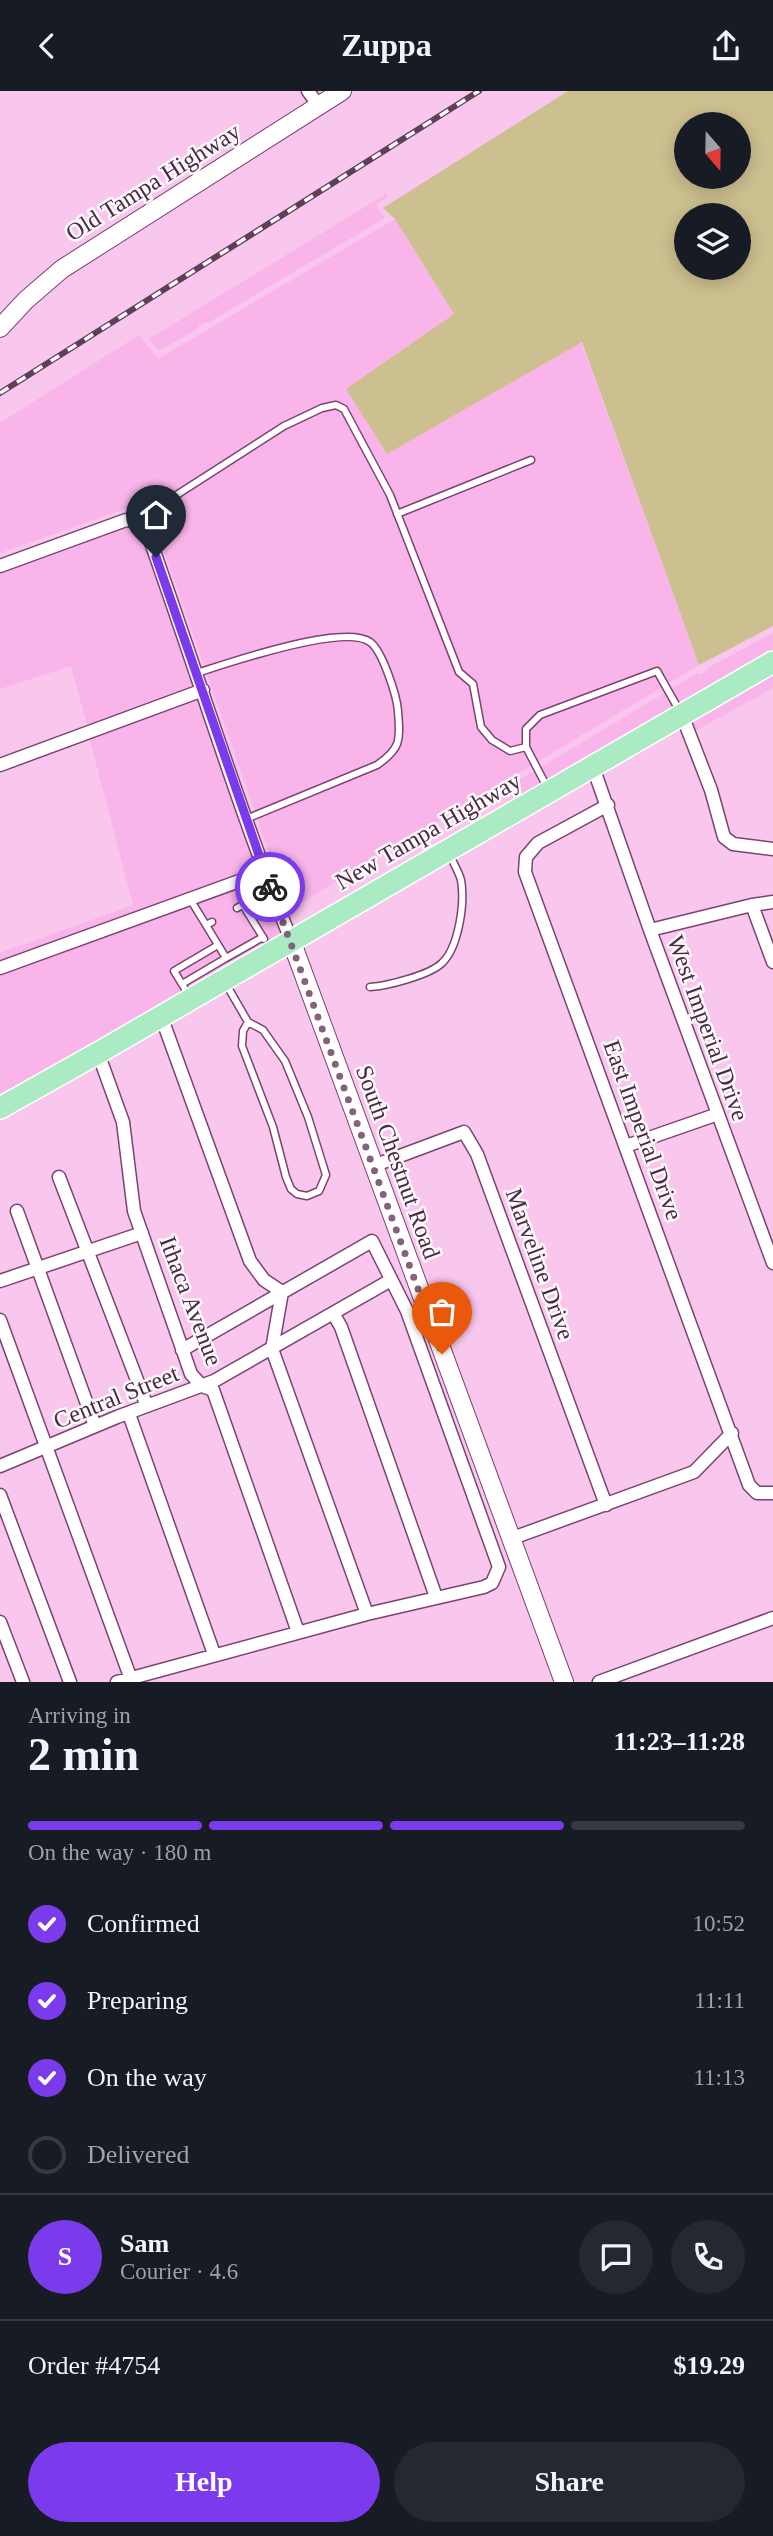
<!DOCTYPE html>
<html lang="en">
<head>
<meta charset="utf-8">
<style>
	:root { --surface:#171b24; --page:#242831; --text:#f1f3f6; --muted:#9ea1a6; --line:#363941; --accent:#7c3aed }
	body { margin:0; font-family:Georgia,serif; background:var(--page); color:var(--text); height:100vh; display:flex; flex-direction:column; font-size:26px; white-space:nowrap }
	* { box-sizing:border-box; margin:0 }
	p { font-size:23px; color:var(--muted) }
	.icon { flex:none; width:38px; height:38px; fill:none; stroke:currentColor; stroke-width:2; stroke-linecap:round; stroke-linejoin:round }
	.map { position:relative; height:1591px; overflow:hidden }
	.drawer { display:flex; flex-direction:column; background:var(--surface); flex:1 }
	.drawer>* { flex:none }
	.needle { width:46px; rotate:160deg }
	.tools { position:absolute; left:674px; top:21px; display:grid; gap:14px }
	.tools a { display:grid; place-items:center; width:77px; height:77px; border-radius:50%; background:var(--surface); box-shadow:0 4px 18px #0003; font-size:35px }
	.pin { position:absolute; display:grid; place-items:center; width:60px; height:60px; color:#fff; margin:-72px -30px; border-radius:50% 50% 50% 0; rotate:-45deg; box-shadow:0 0 7px #0007 }
	.pin .icon { rotate:45deg }
	.courier { position:absolute; display:grid; place-items:center; width:70px; height:70px; margin:-35px; border:5px solid #7c3aed; border-radius:50%; background:#fff; color:#222; box-shadow:0 2px 9px #0007 }
	.summary em { font-style:normal; font-weight:700 }
	.summary div { display:flex; flex-direction:column-reverse }
	.summary { display:flex; align-items:center; justify-content:space-between; height:119px; padding:0 28px }
	h1 { font-size:46px; font-weight:700; line-height:52px }
	.bar { display:grid; grid-template-columns:repeat(4,1fr); gap:10px 7px; align-content:center; height:84px; padding:0 28px }
	.bar i { height:9px; border-radius:5px; background:var(--line) }
	.bar .selected { background:var(--accent) }
	.bar p { grid-column:span 4 }
	.line { display:flex; align-items:center; gap:18px; padding:0 28px; border-top:2px solid var(--line) }
	.line div { flex:1 }
	.round { display:grid; place-items:center; flex:none; width:74px; height:74px; border-radius:37px; background:var(--page) }
	ol { padding:0 28px; list-style:none }
	li { display:flex; align-items:center; gap:21px; height:77px }
	li p { margin-inline-start:auto }
	li .icon { padding:7px; border-radius:50%; background:var(--accent); color:#fff; stroke-width:4 }
	li:last-child { color:var(--muted) }
	li i { width:38px; height:38px; border:4px solid var(--line); border-radius:50% }
	.primary-button { display:flex; gap:14px; margin-top:auto; padding:14px 28px }
	.primary-button a { flex:1; height:80px; border-radius:42px; background:var(--accent); color:#fff; font-size:28px; font-weight:700; line-height:80px; text-align:center }
	.primary-button a+a { background:var(--page); color:var(--text) }
	header { display:flex; justify-content:space-between; align-items:center; height:91px; padding:0 28px; background:var(--surface); font-size:32px; font-weight:700 }
	.map>svg:first-child { display:block }
	.built { fill:#f9b4ea }
	.green { fill:#cdc090; fill-rule:evenodd }
	.lines { fill:none; stroke-linecap:round; stroke-linejoin:round }
	.lane-casing { stroke:#7a446f; stroke-width:9 }
	.street-casing { stroke:#7a446f; stroke-width:15 }
	.secondary-casing { stroke:#7a446f; stroke-width:20 }
	.primary-casing { stroke:#fff; stroke-width:24 }
	.lane { stroke:#fff; stroke-width:6 }
	.street { stroke:#fff; stroke-width:12 }
	.secondary { stroke:#fff; stroke-width:18 }
	.primary { stroke:#aaebc3; stroke-width:21 }
	.rail-casing { stroke:#5d4056; stroke-width:6 }
	.rail { stroke:#fdf7fc; stroke-width:3.5; stroke-dasharray:10; stroke-linecap:butt }
	.done { stroke:#84627c; stroke-width:7; stroke-dasharray:0 12.6 }
	.route { stroke:#7c3aed; stroke-width:9 }
	.labels { text-anchor:middle; dominant-baseline:central; stroke-width:5; stroke-linejoin:round; paint-order:stroke }
	.street-label { font-size:24px; fill:#452c3f; stroke:#fdf7fc }
</style>
</head>
<body>
<header><svg class="icon" aria-label="back" viewBox="0 0 24 24"><path d="M15 5l-7 7 7 7"/></svg>Zuppa<svg class="icon" aria-label="share" viewBox="0 0 24 24"><path d="M12 15V3M7 8l5-5 5 5M5 13v7h14v-7"/></svg></header>
<div class="map">
<svg width="773" height="1591" viewBox="0 0 773 1591">
	<rect width="100%" height="100%" fill="#f9c6ed"/>
	<path class="built" d="M386,103L388,106L378,112L377,116L385,127L211,230L199,234V237L159,260L149,248Z
		M395,128L454,223L346,298L388,362L581,251L699,574L289,819L150,420L136,414L0,462V332L139,244L158,268Z
		M127,436L134,437L142,447L194,594L87,634L71,575L0,598V483Z
		M773,542V562L578,676L522,703L513,693L698,582L700,584L713,574Z
		M773,580V597L695,640L691,628Z
		M199,608L255,776L0,869V862L133,814L90,649Z
		M260,790L282,845L0,1008V885Z"/>
	<path class="green" d="M568,0H773V535L699,574L582,251L387,363L346,298L454,223L395,128L383,117ZM686,33H738V86H686ZM686,124H738V177H686Z"/>
	<g class="lines">
		<g class="lane-casing">
			<path id="lane" d="M397,423L531,369
				M136,430L284,335L322,317L336,314L344,318L390,404L459,581L473,593L481,636L492,649L510,660L526,656
				M197,582C228,572 344,532 370,551C382,559 397,605 398,620C400,648 402,657 377,674L246,728
				M548,698L526,656V638L540,624L657,580L679,619
				M190,808L206,834L212,831
				M243,814L264,848
				M237,817L271,798
				M206,834L226,867L263,846
				M182,893L226,867
				M226,893L248,931L263,939L285,970L308,1026L326,1084L319,1100L307,1105L297,1103L291,1098L286,1086L273,1036L242,955L243,940L248,931
				M370,896C387,895 430,884 442,872C459,856 465,811 461,789C459,781 453,772 450,764
				M190,906L174,880L218,854"/>
		</g>
		<g class="street-casing">
			<path id="street" d="M308,0L319,15
				M0,475L126,429C137,430 142,434 148,443C196,578 238,716 291,849
				M682,624L711,699L724,746L733,753L773,758
				M0,674L203,599
				M593,676L650,839L773,1172
				M608,714L538,752L526,766L525,781L749,1394L757,1402H773
				M752,814L773,871
				M650,839L752,814L773,811
				M0,877L264,781
				M161,925L250,1170L264,1189L282,1201L272,1258L367,1523
				M98,962L123,1031L134,1120L191,1283L202,1295L213,1299L298,1541
				M626,1055L718,1023
				M373,1075L464,1041L477,1063L606,1414
				M59,1086L147,1315
				M17,1120L95,1335
				M0,1190L142,1142
				M333,1222L341,1236L436,1506
				M0,1229L132,1591
				M129,1323L214,1563
				M0,1375L117,1326L214,1290L391,1189
				M0,1404L70,1591
				M510,1448L694,1381L732,1342
				M0,1531L23,1591
				M117,1591L367,1523L484,1496L492,1492L499,1476L407,1220L372,1150L182,1259
				M599,1591L773,1527"/>
		</g>
		<g class="secondary-casing">
			<path id="secondary" d="M0,237L26,209L62,178L342,0
				M291,849L564,1591"/>
		</g>
		<g class="primary-casing">
			<path id="primary" d="M0,1017L98,962L773,571"/>
		</g>
		<use href="#lane" class="lane"/>
		<use href="#street" class="street"/>
		<use href="#secondary" class="secondary"/>
		<use href="#primary" class="primary"/>
		<g class="rail-casing">
			<path id="rail" d="M0,302L479,0"/>
		</g>
		<use href="#rail" class="rail"/>
	</g>
	<g class="lines">
		<path class="done" d="M270,796L442,1263"/>
		<path class="route" d="M156,466L270,796"/>
	</g>
	<g class="labels">
		<g class="street-label">
			<text transform="translate(153 91) rotate(-32)">Old Tampa Highway</text>
			<text transform="translate(428 740) rotate(-30)">New Tampa Highway</text>
			<text transform="translate(708 937) rotate(70)">West Imperial Drive</text>
			<text transform="translate(643 1039) rotate(70)">East Imperial Drive</text>
			<text transform="translate(398 1071) rotate(70)">South Chestnut Road</text>
			<text transform="translate(540 1173) rotate(70)">Marveline Drive</text>
			<text transform="translate(191 1210) rotate(69)">Ithaca Avenue</text>
			<text transform="translate(116 1306) rotate(-22)">Central Street</text>
		</g>
	</g>
</svg>
<div class="tools">
<a><svg class="needle" viewBox="-14 -14 28 28"><path d="M0-13l5 13h-10z" fill="#e53935"/><path d="M0 13l5-13h-10z" fill="#9ea1a6"/></svg></a>
<a><svg class="icon" aria-label="layers" viewBox="0 0 24 24"><path d="M12 4l9 5-9 5-9-5zM3 14l9 5 9-5"/></svg></a>
</div>
<div class="pin" style="left:442px;top:1263px;background:#ea580c"><svg class="icon" aria-label="bag" viewBox="0 0 24 24"><path d="M5 8h14l-1 12H6zM9 8a3 3 0 0 1 6 0"/></svg></div>
<div class="pin" style="left:156px;top:466px;background:#1f2937"><svg class="icon" aria-label="home" viewBox="0 0 24 24"><path d="M3 11l9-7 9 7M6 9v11h12V9"/></svg></div>
<div class="courier" style="left:270px;top:796px"><svg class="icon" aria-label="bike" viewBox="0 0 24 24"><circle cx="6" cy="16" r="4"/><circle cx="18" cy="16" r="4"/><path d="M6 16l4-8h5l3 8M10 8l3 8H6M13 5h3"/></svg></div>
</div>
<section class="drawer">
<div class="summary"><div><h1>2 min</h1><p>Arriving in</p></div><em>11:23–11:28</em></div>
<div class="bar"><i class="selected"></i><i class="selected"></i><i class="selected"></i><i></i><p>On the way · 180 m</p></div>
<ol>
<li><svg class="icon" aria-label="check" viewBox="0 0 24 24"><path d="M5 12l5 5 9-10"/></svg>Confirmed<p>10:52</p></li>
<li><svg class="icon" aria-label="check" viewBox="0 0 24 24"><path d="M5 12l5 5 9-10"/></svg>Preparing<p>11:11</p></li>
<li><svg class="icon" aria-label="check" viewBox="0 0 24 24"><path d="M5 12l5 5 9-10"/></svg>On the way<p>11:13</p></li>
<li><i></i>Delivered</li>
</ol>
<div class="line" style="height:126px"><b class="round" style="background:var(--accent);color:#fff">S</b><div><b>Sam</b><p>Courier · 4.6</p></div><a class="round"><svg class="icon" aria-label="chat" viewBox="0 0 24 24"><path d="M4 5h16v11H9l-5 4z"/></svg></a><a class="round"><svg class="icon" aria-label="phone" viewBox="0 0 24 24"><path d="M5 4h4l2 5-3 2q2 4 5 5l2-3 5 2v4C11 20 4 13 5 4z"/></svg></a></div>
<div class="line" style="height:91px"><div>Order #4754</div><b>$19.29</b></div>
<div class="primary-button"><a>Help</a><a>Share</a></div>
</section>
</body>
</html>
